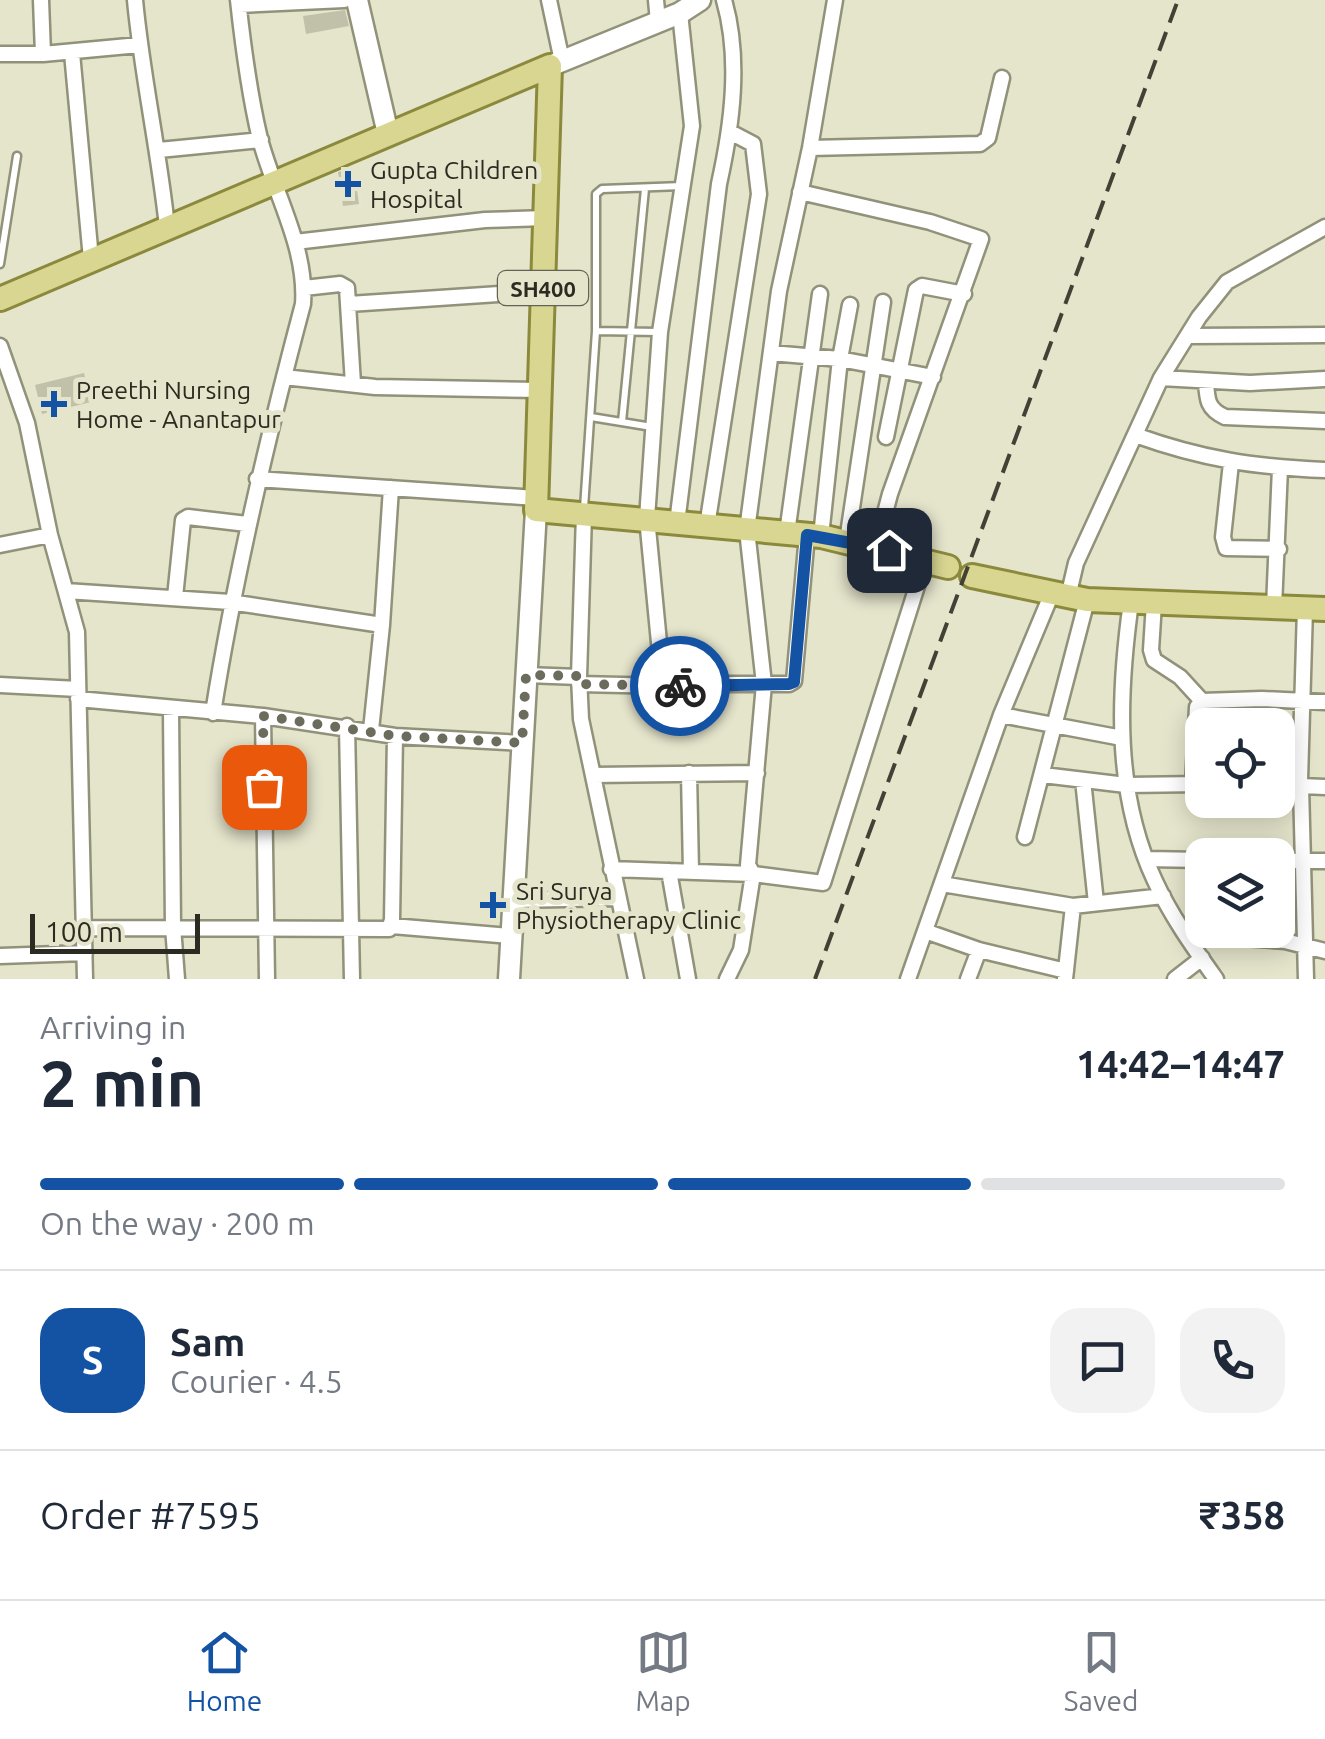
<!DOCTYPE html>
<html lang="en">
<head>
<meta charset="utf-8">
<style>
	:root { --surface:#fff; --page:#f2f2f3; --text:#1f2937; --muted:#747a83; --line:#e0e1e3; --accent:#1453a4 }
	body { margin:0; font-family:Ubuntu,sans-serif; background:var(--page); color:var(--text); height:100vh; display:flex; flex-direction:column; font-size:38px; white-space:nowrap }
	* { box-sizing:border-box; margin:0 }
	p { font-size:32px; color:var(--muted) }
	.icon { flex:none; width:55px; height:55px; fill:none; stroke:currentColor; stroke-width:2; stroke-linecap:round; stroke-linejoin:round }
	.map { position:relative; height:979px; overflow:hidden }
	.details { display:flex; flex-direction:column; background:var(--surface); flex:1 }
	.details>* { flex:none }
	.controls { position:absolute; left:1185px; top:708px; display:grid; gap:20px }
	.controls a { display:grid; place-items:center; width:110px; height:110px; border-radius:20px; background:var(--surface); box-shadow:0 5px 25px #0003; font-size:50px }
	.scale { position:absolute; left:30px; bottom:25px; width:170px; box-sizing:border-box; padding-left:10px; border:5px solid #2b2b21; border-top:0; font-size:28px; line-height:35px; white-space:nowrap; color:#2b2b21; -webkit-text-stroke:8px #e5e5cc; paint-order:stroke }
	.pin { position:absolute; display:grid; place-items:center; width:85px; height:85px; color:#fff; margin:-42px; border-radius:20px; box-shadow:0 5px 15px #0006 }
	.courier { position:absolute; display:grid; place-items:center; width:100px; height:100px; margin:-50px; border:8px solid #1453a4; border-radius:50%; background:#fff; color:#222; box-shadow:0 2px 12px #0007 }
	.summary em { font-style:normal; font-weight:700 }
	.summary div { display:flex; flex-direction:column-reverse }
	.summary { display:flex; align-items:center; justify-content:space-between; height:170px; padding:0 40px }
	h1 { font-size:65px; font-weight:700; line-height:75px }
	.bar { display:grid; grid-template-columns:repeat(4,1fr); gap:15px 10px; align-content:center; height:120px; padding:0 40px }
	.bar i { height:12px; border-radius:8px; background:var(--line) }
	.bar .active { background:var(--accent) }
	.bar p { grid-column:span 4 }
	.line { display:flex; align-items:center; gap:25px; padding:0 40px; border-top:2px solid var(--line) }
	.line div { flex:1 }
	.round { display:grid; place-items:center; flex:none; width:105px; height:105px; border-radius:30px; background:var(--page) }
	.tab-bar { display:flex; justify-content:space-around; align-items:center; height:140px; border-top:2px solid var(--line); background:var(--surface); font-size:28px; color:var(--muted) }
	.tab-bar a { display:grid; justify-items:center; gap:5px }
	.tab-bar .active { color:var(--accent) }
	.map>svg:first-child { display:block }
	.building { fill:#c1c1a9 }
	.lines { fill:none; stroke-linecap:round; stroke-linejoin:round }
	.lane-casing { stroke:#92917a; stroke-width:11 }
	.street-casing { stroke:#92917a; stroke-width:19 }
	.secondary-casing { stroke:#92917a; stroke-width:25 }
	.primary-casing { stroke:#8b893c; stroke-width:28 }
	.lane { stroke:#fff; stroke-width:6 }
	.street { stroke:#fff; stroke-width:14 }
	.secondary { stroke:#fff; stroke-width:20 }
	.primary { stroke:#d9d692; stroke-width:22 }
	.rail { stroke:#414135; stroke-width:4; stroke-dasharray:20 10; stroke-linecap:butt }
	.done { stroke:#6c6c5d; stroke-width:10; stroke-dasharray:0 18 }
	.route { stroke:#1453a4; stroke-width:12 }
	.poi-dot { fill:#1453a4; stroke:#e5e5cc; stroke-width:4 }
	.labels { text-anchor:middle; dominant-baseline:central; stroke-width:10; stroke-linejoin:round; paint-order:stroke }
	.shield { fill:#e5e5cc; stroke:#636354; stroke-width:2.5 }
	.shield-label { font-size:22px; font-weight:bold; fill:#2b2b21 }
	.poi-label { font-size:25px; fill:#2b2b21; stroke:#e5e5cc; text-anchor:start }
</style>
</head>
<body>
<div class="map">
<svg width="1325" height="979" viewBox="0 0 1325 979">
	<rect width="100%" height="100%" fill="#e5e5cc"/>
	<path class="building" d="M345,10L349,26L306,34L303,16Z
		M354,169L359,204L343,206L338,172Z
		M84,373L91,402L42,414L35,385Z"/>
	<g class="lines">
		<g class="lane-casing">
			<path id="lane" d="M0,264L17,156
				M596,331L659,332
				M591,417L652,427
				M622,422L645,189
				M584,508L596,331V194L602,189L682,186"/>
		</g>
		<g class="street-casing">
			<path id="street" d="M135,0C142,76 159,150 167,227
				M549,0L562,61
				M656,0L658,22
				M835,0L810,148L779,291L747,530L764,684L748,865L753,874L823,883L925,561
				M239,5L344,0
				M680,13L692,126L660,332L647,518L663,684H789L794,681L807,535
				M72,53L91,259
				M0,54H43L41,0
				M43,54L139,45
				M810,148L980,144L988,138L1002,78
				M159,150L261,140
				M800,192L930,222L981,239L890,494L876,547
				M295,242L485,220L546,218
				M304,288L340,284L347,288L353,384
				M349,304L543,291
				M1189,336L1325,335
				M0,346L27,423L50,535L77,632L85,979
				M771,353L840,359L933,377
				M284,377L375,387L540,390
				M1161,378L1250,383L1325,379
				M1206,381C1207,399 1207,409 1225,417L1325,421
				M1135,435C1202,459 1254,467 1325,470
				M886,437L916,290L922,286L964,294
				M1231,463L1223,537L1226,548L1279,549
				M257,479L536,498
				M584,514L579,677L581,719L636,979
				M677,523L719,184C732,125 741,59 724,0
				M707,526L759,194L753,144L730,132
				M787,533L820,294
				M821,536L840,359L850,305
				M847,541L883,302
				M0,545L50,535
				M66,591L230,602L382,625
				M175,597L183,520L188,517L247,524
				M1068,597L1076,563L1161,378L1199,317L1227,282L1325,227
				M1131,602C1118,695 1114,794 1155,881C1171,916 1194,948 1216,979
				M1154,603L1151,650L1154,660L1180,677L1202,701
				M1274,607L1280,468
				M1305,608L1300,780L1301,786L1325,787
				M526,675L579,677
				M579,684L666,686
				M0,685L78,689
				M78,699L263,716L395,736L522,743
				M171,710L173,927L177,979
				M213,713C235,574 267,439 303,304C307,247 274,193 260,139C249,93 243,46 238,0
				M1001,715L1122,738
				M263,716L267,979
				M347,726L352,979
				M371,730L382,625L391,488
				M689,773L691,872
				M593,775L757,773
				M1043,775L1126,785L1202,784
				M1083,780L1096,903
				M1193,784L1197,707L1202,701L1262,699L1325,702
				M1278,786H1301L1306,979
				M1025,837L1087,600
				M1147,859L1202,860
				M1278,861H1325
				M611,869L753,874L741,950L727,979
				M669,871L688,979
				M942,884L1073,906
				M513,900L617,898
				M392,926L511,936
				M84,928L389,929L392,920L395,736
				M925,931L979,950L1066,971
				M1185,934L1285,941L1325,951
				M0,956L85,953
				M908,979L1001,715L1052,593
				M968,979L979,950
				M1065,979L1073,906L1163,896
				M1175,979L1202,958"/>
		</g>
		<g class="secondary-casing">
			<path id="secondary" d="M357,0L388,134
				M550,66L680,13L700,0
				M509,979L536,510"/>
		</g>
		<g class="primary-casing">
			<path id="primary" d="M0,299L550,66L536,510L821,536L948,567
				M972,576L1087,600L1325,609"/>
		</g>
		<use href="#lane" class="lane"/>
		<use href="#street" class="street"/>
		<use href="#secondary" class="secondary"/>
		<use href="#primary" class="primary"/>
		<path class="rail" d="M815,979L1178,0"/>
	</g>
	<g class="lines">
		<path class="done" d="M264,787L263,716L396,736L522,743L526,675L579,676V684L680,686"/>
		<path class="route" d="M680,686L789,684L794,682L807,535L889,550"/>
	</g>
	<g class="poi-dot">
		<path d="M343 169h10v10h10v10h-10v10h-10v-10h-10v-10h10z"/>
		<path d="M49 389h10v10h10v10h-10v10h-10v-10h-10v-10h10z"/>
		<path d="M488 890h10v10h10v10h-10v10h-10v-10h-10v-10h10z"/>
	</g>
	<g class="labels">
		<rect class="shield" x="498" y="271" width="90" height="34" rx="8"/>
		<g class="shield-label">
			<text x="543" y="288">SH400</text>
		</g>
		<g class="poi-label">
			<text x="370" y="170">Gupta Children<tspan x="370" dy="29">Hospital</tspan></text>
			<text x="76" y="390">Preethi Nursing<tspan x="76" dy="29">Home - Anantapur</tspan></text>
			<text x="516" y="891">Sri Surya<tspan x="516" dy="29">Physiotherapy Clinic</tspan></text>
		</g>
	</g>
</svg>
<div class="controls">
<a><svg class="icon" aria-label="locate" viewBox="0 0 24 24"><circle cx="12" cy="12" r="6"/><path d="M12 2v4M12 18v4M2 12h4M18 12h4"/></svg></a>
<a><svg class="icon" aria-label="layers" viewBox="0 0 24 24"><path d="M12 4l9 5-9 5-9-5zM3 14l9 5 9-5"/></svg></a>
</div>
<div class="scale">100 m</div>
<div class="pin" style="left:264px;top:787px;background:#ea580c"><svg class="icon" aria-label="bag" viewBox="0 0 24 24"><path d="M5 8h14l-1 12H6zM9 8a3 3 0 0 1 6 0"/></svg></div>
<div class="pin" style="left:889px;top:550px;background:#1f2937"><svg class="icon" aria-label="home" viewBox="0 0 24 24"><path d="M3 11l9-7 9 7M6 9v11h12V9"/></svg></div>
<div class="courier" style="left:680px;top:686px"><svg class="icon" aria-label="bike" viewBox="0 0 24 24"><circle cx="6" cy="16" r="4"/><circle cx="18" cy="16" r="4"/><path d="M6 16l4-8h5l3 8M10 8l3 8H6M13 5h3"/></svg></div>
</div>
<section class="details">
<div class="summary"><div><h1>2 min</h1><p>Arriving in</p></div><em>14:42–14:47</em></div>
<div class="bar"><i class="active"></i><i class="active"></i><i class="active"></i><i></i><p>On the way · 200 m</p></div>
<div class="line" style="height:180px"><b class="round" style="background:var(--accent);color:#fff">S</b><div><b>Sam</b><p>Courier · 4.5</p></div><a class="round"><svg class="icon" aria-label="chat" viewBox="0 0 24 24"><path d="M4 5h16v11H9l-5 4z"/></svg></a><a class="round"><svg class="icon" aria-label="phone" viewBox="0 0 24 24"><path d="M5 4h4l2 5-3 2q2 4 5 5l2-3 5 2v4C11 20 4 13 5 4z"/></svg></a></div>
<div class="line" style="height:130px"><div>Order #7595</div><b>₹358</b></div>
</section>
<nav class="tab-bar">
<a class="active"><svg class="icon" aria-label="home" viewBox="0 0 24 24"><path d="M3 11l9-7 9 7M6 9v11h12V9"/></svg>Home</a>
<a><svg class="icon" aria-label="map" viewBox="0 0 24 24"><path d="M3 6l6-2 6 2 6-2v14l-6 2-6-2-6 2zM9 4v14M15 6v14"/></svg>Map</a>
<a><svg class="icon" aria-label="saved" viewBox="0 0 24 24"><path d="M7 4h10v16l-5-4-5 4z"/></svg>Saved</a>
</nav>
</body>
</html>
